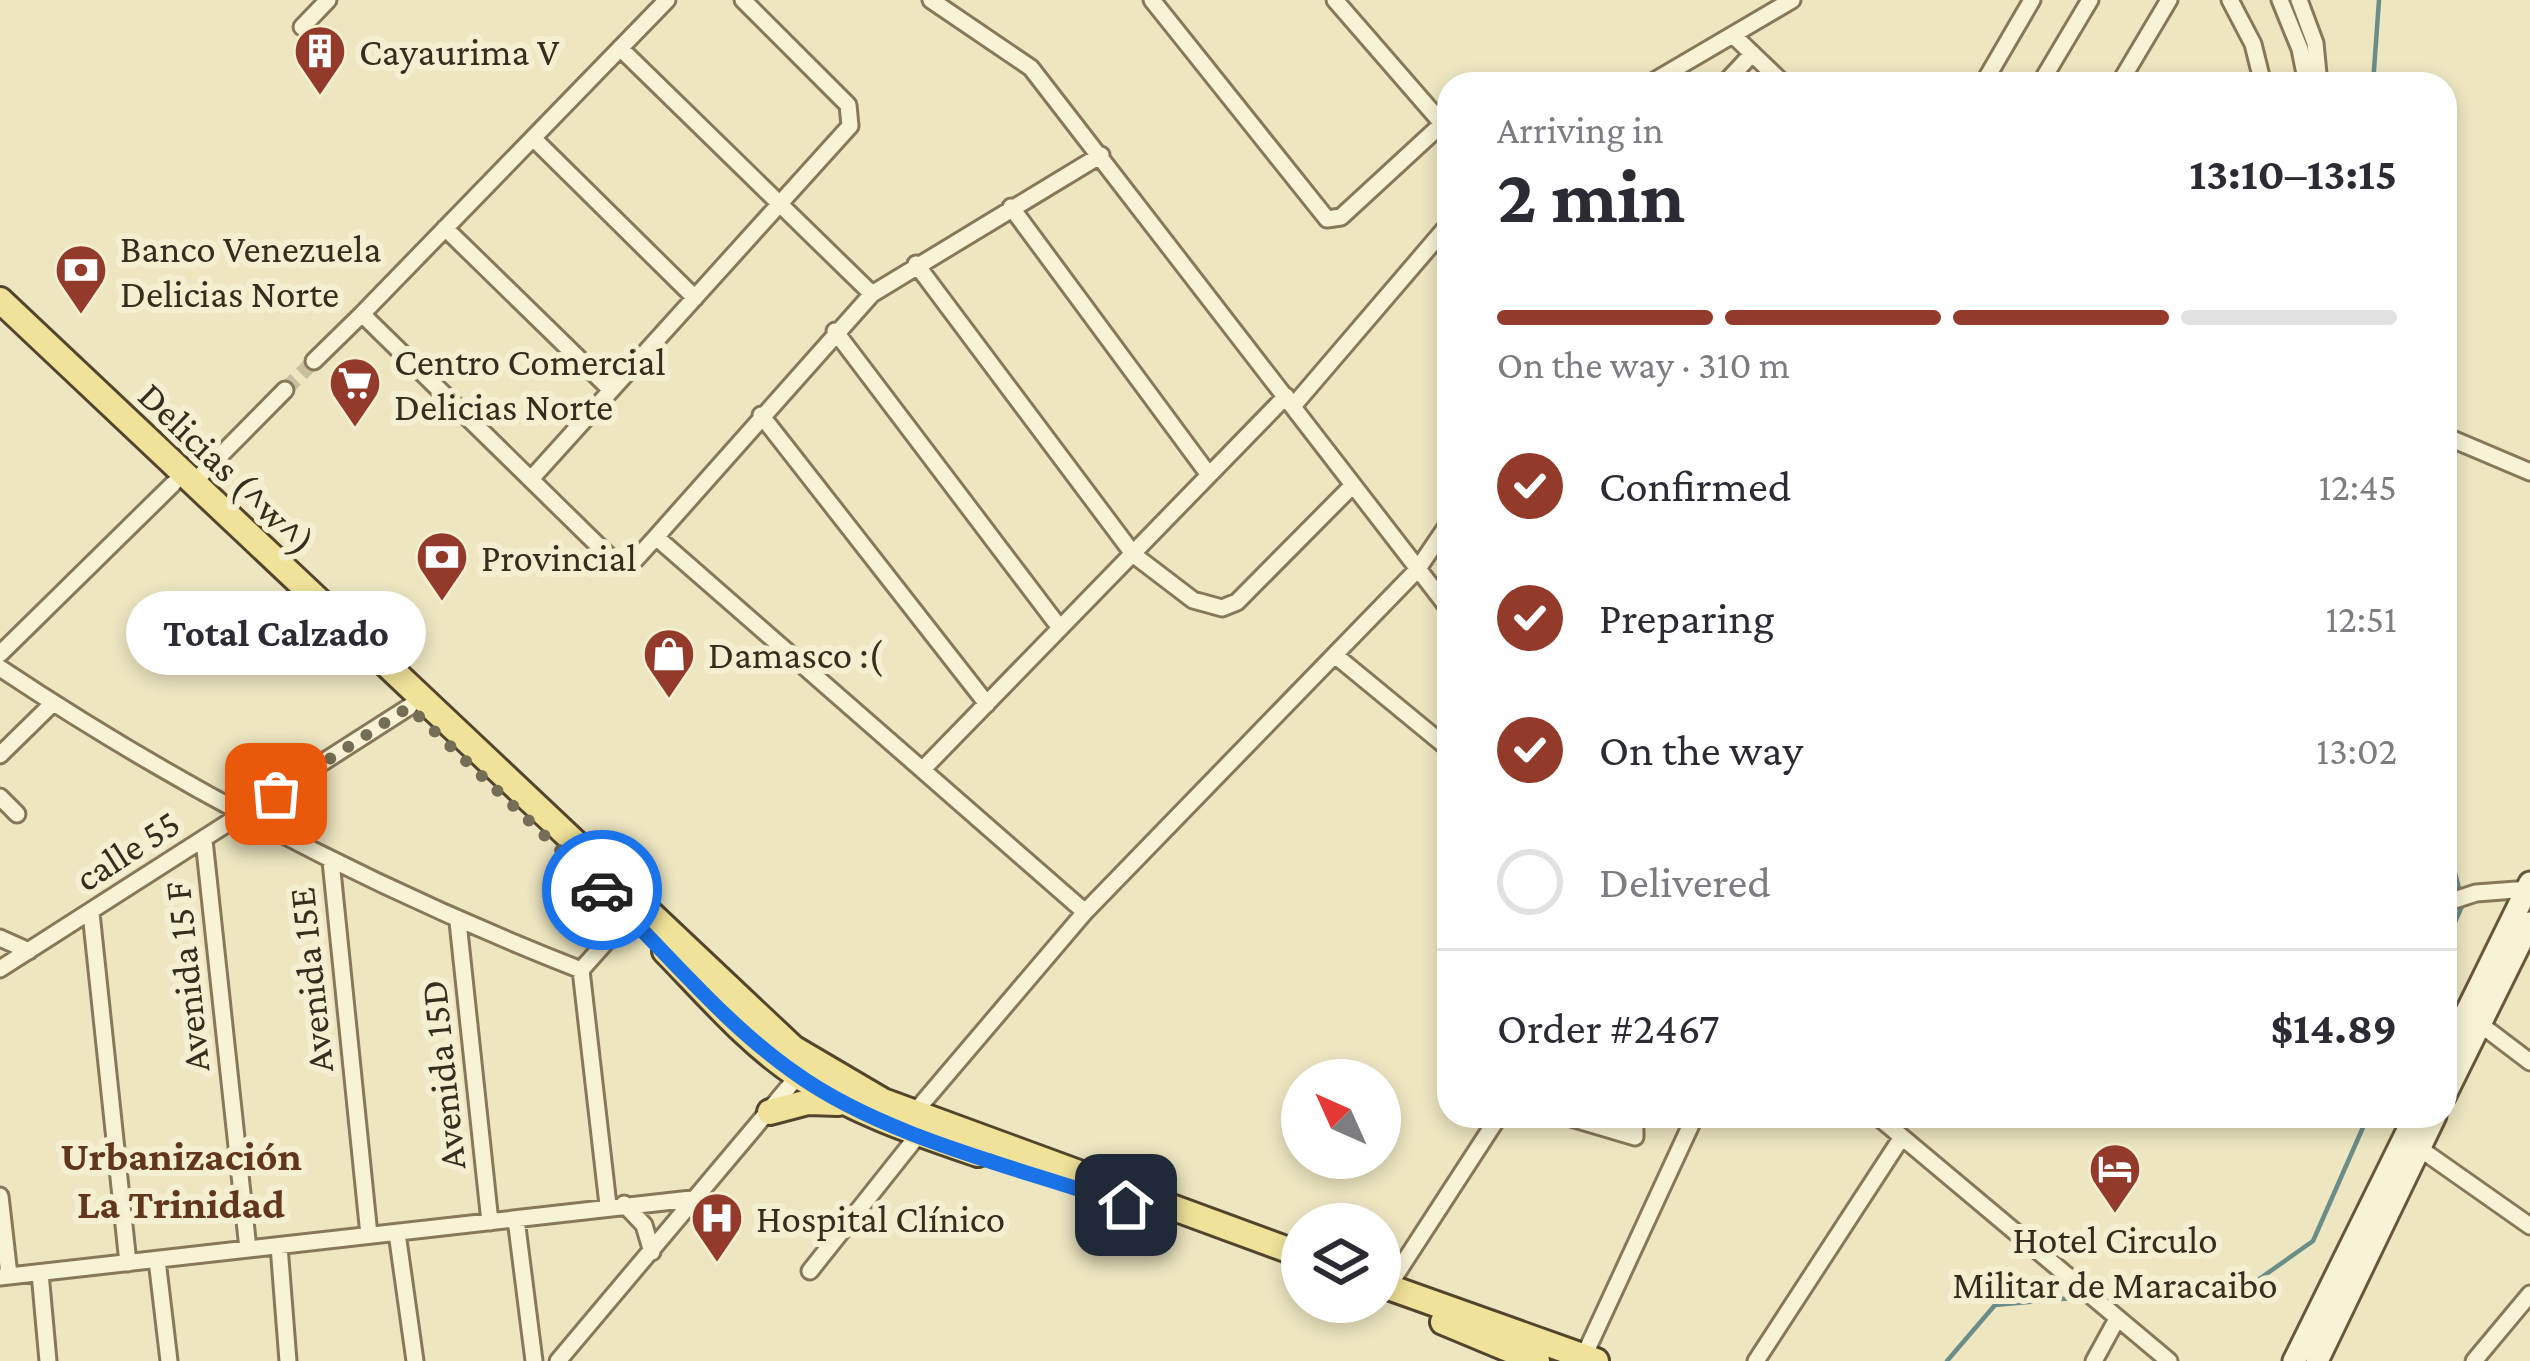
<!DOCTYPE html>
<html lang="en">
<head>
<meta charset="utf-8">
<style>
	:root { --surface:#fff; --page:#f2f2f3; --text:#2b2b33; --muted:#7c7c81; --line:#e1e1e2; --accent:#933a2b }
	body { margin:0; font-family:"Crimson Pro",serif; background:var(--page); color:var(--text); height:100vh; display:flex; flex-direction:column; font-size:45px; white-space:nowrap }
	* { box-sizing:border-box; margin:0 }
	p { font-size:39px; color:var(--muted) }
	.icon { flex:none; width:66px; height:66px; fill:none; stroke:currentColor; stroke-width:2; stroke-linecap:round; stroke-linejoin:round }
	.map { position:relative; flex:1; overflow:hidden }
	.drawer { position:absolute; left:1437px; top:72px; width:1020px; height:1056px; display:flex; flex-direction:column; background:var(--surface); border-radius:36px; box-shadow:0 6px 18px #0003 }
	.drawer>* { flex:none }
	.needle { width:78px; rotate:315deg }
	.buttons { position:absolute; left:1281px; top:1059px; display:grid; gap:24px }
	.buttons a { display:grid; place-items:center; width:120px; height:120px; border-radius:50%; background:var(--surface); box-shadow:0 6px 18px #0003; font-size:60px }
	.pin { position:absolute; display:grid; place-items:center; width:102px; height:102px; color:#fff; margin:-51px; border-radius:24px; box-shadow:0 6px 18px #0006 }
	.courier { position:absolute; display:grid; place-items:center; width:120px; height:120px; margin:-60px; border:9px solid #1a73e8; border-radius:50%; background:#fff; color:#222; box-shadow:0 3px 15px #0007 }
	.bubble { position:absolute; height:84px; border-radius:42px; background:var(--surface); box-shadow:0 6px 18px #0003; font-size:39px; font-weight:700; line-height:84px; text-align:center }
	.headline em { font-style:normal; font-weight:700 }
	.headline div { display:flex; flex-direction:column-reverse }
	.headline { display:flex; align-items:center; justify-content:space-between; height:204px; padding:0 60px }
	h1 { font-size:78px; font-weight:700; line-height:90px }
	.bar { display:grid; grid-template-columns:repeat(4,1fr); gap:18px 12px; align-content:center; height:144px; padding:0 60px }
	.bar i { height:15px; border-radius:9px; background:var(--line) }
	.bar .current { background:var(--accent) }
	.bar p { grid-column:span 4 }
	.line { display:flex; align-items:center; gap:30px; padding:0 60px; border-top:3px solid var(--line) }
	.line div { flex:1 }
	ol { padding:0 60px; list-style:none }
	li { display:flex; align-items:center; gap:36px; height:132px }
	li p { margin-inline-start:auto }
	li .icon { padding:12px; border-radius:50%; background:var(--accent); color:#fff; stroke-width:4 }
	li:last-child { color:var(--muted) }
	li i { width:66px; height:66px; border:6px solid var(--line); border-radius:50% }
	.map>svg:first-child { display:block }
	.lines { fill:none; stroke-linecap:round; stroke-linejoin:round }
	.stream { stroke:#6b8d89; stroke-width:4.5 }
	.street-tunnel { stroke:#c8c1a0; stroke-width:15; stroke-dasharray:15 8; stroke-linecap:butt }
	.street-casing { stroke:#867859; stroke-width:21 }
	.secondary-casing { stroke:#67583c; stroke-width:27 }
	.primary-casing { stroke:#53452d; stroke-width:30 }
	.street { stroke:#f8f3d4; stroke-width:15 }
	.secondary { stroke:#f8f3d4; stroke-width:21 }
	.primary { stroke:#f0e299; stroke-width:24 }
	.done { stroke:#756e56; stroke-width:12; stroke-dasharray:0 21.6 }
	.route { stroke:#1a73e8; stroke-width:15 }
	.labels { text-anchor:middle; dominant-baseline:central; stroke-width:12; stroke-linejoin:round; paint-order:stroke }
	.poi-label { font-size:39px; fill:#352d1d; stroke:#f4efd0; text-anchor:start }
	.street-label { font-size:39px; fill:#352d1d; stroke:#f4efd0 }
	.neighbourhood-label { font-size:42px; font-weight:bold; fill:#61361d; stroke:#f4efd0 }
</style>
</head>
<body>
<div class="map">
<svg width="2530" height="1361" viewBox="0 0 2530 1361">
	<rect width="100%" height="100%" fill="#ede6c1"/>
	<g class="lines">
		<path class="stream" d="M2373,84L2379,0
			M2445,833L2463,904L2445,944
			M2100,1296L2255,1282L2313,1241L2368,1116
			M1947,1361L1995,1305L2083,1297"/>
		<path class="street-tunnel" d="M285,390L314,361"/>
		<g class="street-casing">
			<path id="street" d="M667,0L362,314L614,561L635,560L656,537L1085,912
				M931,0L1031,68L1449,609
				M1152,0L1327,219L1341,217L1442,124
				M1335,0L1447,129
				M2230,0L2253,44L2263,84
				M2280,0L2300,49L2307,84
				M2299,0L2315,43L2319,84
				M302,27L328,0
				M1735,37L1784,84
				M620,48L872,294
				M1649,84L1792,0
				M1724,84L1752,54
				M1983,84L2032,0
				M2040,84L2090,0
				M2119,84L2169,0
				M533,138L695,298
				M1011,207L1209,475
				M445,228L611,390
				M916,264L1134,555L1193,600L1222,608L1237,602L1353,485
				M835,331L1060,628
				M314,361L362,314
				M1294,405L1449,224
				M761,415L987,704
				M2445,436L2530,472
				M531,479L850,126L848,105L743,0
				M192,484L285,390
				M656,537L872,294L1101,155
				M0,654L173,484
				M1336,656L1449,749
				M0,668C183,790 377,890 581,970
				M0,755L53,703
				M923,769L1286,396
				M0,797L17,814
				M204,840L248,1249
				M331,861L369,1235
				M2445,903L2476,893L2530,889
				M91,913L128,1263
				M458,922L490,1222
				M0,938L29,951
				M0,969L409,707
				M2480,1024L2530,1062
				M914,1113L1085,912L1417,570L1449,523
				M1564,1116L1635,1137V1130L1615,1116
				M1877,1116L2169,1361
				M2419,1148L2530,1226
				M0,1196L9,1275
				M624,1204L644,1225L652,1252
				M608,1205L581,970L629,916
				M516,1219L534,1361
				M397,1233L415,1361
				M279,1246L288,1361
				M157,1260L169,1361
				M810,1271L919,1134
				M40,1273L48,1361
				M0,1277L700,1198
				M1386,1290L1499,1116
				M1584,1356L1695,1116
				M558,1361L803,1070
				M1756,1361L1902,1137
				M2094,1361L2117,1319
				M2474,1361L2530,1294"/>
		</g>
		<g class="secondary-casing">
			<path id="secondary" d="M2445,1056L2530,883
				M2445,1095L2530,923
				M2294,1361L2415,1116
				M2317,1361L2435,1116"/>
		</g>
		<g class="primary-casing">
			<path id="primary" d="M0,300L793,1048L883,1101L1302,1255
				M665,951C707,994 749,1044 800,1077C854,1112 917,1133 978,1154
				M770,1112L808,1102L838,1103
				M1380,1284L1596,1361
				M1443,1322L1537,1361"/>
		</g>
		<use href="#street" class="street"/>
		<use href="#secondary" class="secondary"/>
		<use href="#primary" class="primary"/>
	</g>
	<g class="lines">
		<path class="done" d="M276,794L409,707L602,890"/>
		<path class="route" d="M602,890C665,950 723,1023 795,1073C885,1138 1021,1168 1126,1205"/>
	</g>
	<defs>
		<g id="building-pin" transform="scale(2.7)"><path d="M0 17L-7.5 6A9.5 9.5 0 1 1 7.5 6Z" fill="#933a2b" stroke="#f4efd0"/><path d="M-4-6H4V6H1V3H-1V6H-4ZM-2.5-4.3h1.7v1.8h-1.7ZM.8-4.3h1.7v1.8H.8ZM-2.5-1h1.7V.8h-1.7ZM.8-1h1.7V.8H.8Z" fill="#fff"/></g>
		<g id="bank-pin" transform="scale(2.7)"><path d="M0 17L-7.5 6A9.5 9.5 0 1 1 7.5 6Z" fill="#933a2b" stroke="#f4efd0"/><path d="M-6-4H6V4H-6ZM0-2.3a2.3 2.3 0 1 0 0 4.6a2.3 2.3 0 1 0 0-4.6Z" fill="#fff"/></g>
		<g id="supermarket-pin" transform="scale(2.7)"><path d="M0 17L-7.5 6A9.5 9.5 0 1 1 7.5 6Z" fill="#933a2b" stroke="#f4efd0"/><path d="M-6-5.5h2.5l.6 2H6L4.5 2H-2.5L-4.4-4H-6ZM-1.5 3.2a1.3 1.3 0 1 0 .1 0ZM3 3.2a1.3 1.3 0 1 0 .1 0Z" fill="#fff"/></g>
		<g id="shop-pin" transform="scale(2.7)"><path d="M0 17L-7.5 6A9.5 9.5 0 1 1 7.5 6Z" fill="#933a2b" stroke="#f4efd0"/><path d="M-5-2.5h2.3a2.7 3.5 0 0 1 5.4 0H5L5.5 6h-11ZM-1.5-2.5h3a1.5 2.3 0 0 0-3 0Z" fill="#fff"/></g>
		<g id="hotel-pin" transform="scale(2.7)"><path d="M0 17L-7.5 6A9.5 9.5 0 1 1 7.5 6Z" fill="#933a2b" stroke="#f4efd0"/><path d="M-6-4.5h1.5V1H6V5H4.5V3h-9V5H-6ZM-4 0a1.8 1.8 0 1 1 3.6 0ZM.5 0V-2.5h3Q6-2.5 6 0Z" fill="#fff"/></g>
		<g id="hospital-pin" transform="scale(2.7)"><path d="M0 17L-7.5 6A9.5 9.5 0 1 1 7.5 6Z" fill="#933a2b" stroke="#f4efd0"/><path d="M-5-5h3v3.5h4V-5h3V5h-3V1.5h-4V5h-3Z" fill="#fff"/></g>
	</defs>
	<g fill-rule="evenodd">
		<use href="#building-pin" x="320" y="51"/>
		<use href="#bank-pin" x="81" y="270"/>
		<use href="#supermarket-pin" x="355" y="383"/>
		<use href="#bank-pin" x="442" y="557"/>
		<use href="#shop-pin" x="669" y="654"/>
		<use href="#hotel-pin" x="2115" y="1169"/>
		<use href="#hospital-pin" x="717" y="1218"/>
	</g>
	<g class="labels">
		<g class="poi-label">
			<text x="359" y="51">Cayaurima V</text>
			<text x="120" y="248">Banco Venezuela<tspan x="120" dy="45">Delicias Norte</tspan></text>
			<text x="394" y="361">Centro Comercial<tspan x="394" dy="45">Delicias Norte</tspan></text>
			<text x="481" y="557">Provincial</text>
			<text x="708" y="654">Damasco :(</text>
			<text x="756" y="1218">Hospital Clínico</text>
			<text x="2115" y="1239" text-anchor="middle">Hotel Circulo<tspan x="2115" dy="45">Militar de Maracaibo</tspan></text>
		</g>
		<g class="street-label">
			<text transform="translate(227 468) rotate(44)">Delicias (^w^)</text>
			<text transform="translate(127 850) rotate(-33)">calle 55</text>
			<text transform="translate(186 977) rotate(-96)">Avenida 15 F</text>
			<text transform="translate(310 980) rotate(-96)">Avenida 15E</text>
			<text transform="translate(442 1075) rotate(-96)">Avenida 15D</text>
		</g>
		<g class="neighbourhood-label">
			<text x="181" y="1155">Urbanización<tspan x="181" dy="48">La Trinidad</tspan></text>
		</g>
	</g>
</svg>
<div class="buttons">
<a><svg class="needle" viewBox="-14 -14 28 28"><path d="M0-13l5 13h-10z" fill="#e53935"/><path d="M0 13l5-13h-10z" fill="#7c7c81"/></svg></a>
<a><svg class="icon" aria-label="layers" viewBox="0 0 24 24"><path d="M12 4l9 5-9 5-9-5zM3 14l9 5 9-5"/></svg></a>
</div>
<div class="pin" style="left:276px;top:794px;background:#ea580c"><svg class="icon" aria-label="bag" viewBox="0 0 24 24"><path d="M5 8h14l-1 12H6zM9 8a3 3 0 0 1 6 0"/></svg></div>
<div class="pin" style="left:1126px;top:1205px;background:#1f2937"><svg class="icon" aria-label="home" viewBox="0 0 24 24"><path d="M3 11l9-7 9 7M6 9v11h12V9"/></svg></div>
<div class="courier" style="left:602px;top:890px"><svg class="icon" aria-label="car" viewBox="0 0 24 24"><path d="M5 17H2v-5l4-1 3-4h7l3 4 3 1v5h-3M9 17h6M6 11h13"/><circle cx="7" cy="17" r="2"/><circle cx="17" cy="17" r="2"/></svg></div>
<div class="bubble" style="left:126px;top:591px;width:300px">Total Calzado</div>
<section class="drawer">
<div class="headline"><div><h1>2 min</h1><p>Arriving in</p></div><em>13:10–13:15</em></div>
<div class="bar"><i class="current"></i><i class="current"></i><i class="current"></i><i></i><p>On the way · 310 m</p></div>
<ol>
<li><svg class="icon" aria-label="check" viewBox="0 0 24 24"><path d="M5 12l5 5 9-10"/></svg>Confirmed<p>12:45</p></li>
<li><svg class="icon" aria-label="check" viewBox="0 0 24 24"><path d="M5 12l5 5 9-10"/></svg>Preparing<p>12:51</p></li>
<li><svg class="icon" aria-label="check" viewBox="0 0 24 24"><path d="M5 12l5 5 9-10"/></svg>On the way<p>13:02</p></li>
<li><i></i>Delivered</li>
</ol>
<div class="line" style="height:156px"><div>Order #2467</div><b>$14.89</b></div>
</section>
</div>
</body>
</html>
